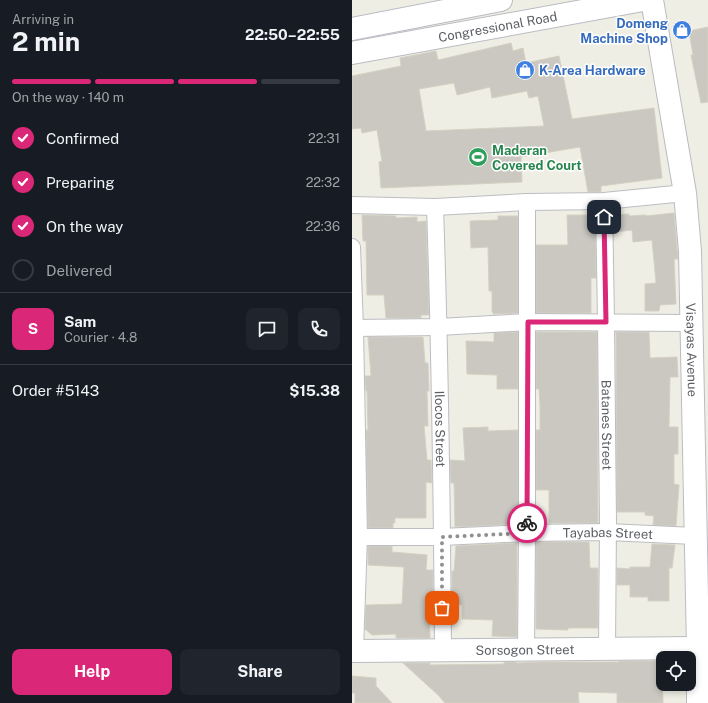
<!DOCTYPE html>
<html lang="en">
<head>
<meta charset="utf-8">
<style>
	:root { --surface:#171b24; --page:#20242c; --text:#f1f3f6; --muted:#9ea1a6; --line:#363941; --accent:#db2777 }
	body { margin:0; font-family:"Public Sans",sans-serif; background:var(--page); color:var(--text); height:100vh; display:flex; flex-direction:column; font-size:15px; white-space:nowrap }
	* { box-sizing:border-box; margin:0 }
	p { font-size:13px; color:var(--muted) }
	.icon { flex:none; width:22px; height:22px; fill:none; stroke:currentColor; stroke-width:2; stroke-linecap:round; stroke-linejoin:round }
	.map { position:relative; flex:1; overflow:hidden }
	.panel { display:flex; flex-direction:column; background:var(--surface); width:352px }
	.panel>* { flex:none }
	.tools { position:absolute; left:304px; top:651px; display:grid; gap:8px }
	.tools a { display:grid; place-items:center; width:40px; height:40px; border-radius:8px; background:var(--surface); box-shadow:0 2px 6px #0003; font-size:20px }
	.pin { position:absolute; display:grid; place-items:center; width:34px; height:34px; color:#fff; margin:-17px; border-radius:8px; box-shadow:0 2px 6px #0006 }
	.courier { position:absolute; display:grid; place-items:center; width:40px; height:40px; margin:-20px; border:3px solid #db2777; border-radius:50%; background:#fff; color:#222; box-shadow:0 1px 5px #0007 }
	.head em { font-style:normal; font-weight:700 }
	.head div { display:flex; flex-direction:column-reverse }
	.head { display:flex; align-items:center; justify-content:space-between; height:68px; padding:0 12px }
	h1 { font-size:26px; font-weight:700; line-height:30px }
	.bar { display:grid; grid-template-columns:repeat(4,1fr); gap:6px 4px; align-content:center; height:48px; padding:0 12px }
	.bar i { height:5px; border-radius:3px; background:var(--line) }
	.bar .selected { background:var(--accent) }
	.bar p { grid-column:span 4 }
	.line { display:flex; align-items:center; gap:10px; padding:0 12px; border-top:1px solid var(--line) }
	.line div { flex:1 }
	.round { display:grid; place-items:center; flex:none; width:42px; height:42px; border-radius:8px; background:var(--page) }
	ol { padding:0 12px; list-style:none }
	li { display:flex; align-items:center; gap:12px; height:44px }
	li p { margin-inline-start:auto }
	li .icon { padding:4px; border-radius:50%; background:var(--accent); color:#fff; stroke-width:4 }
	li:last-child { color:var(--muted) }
	li i { width:22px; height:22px; border:2px solid var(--line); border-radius:50% }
	.cta { display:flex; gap:8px; margin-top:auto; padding:8px 12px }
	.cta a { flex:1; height:46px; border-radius:8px; background:var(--accent); color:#fff; font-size:16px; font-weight:700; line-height:46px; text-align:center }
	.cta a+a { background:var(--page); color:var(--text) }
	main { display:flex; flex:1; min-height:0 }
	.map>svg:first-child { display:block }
	.building { fill:#cac8c1; stroke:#d4d1c2; fill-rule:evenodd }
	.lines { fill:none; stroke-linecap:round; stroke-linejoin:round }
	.street-casing { stroke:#bcbdc3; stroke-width:18 }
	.secondary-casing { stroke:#babcc3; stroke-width:24 }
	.street { stroke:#fff; stroke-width:16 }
	.secondary { stroke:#fff; stroke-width:22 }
	.done { stroke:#8f9191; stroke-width:4; stroke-dasharray:0 7.2 }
	.route { stroke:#db2777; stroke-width:5 }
	.labels { text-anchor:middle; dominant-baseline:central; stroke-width:3; stroke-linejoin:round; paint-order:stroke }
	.shop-label { font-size:13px; font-weight:bold; fill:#366cbe; stroke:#fff; text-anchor:end }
	.street-label { font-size:13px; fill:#5c5f65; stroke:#fff }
	.leisure-label { font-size:13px; font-weight:bold; fill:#27864d; stroke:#fff; text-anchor:start }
</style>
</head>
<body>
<main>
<section class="panel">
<div class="head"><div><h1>2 min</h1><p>Arriving in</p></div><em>22:50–22:55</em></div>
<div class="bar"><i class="selected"></i><i class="selected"></i><i class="selected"></i><i></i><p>On the way · 140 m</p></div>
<ol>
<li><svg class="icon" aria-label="check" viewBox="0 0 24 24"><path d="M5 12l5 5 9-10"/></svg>Confirmed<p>22:31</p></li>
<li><svg class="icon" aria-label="check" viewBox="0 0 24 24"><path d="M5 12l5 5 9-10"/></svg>Preparing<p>22:32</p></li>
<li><svg class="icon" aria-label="check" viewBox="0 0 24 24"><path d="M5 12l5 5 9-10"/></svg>On the way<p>22:36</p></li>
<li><i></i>Delivered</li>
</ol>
<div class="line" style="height:72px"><b class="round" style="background:var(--accent);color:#fff">S</b><div><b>Sam</b><p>Courier · 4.8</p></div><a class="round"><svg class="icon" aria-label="chat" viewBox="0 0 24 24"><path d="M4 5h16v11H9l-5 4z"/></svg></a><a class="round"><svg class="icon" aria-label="phone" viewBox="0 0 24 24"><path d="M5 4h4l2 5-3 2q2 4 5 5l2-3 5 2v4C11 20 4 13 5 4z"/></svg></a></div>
<div class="line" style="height:52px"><div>Order #5143</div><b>$15.38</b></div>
<div class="cta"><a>Help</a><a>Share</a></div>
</section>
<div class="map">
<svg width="356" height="703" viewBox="0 0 356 703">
	<rect width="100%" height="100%" fill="#efeee4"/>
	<path class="building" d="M356,27V102L349,103L339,55H341L337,31Z
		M159,43L161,51L171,48L174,63L207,56L220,119L302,108L310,178L249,186V192H236L228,147L169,157L170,182L29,188L27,162L30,161L25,130L10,133L9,128L0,129V76L49,66L48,58L84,51L86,60ZM102,83L105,95L138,87L140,98L175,91L177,98L186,96L192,126L74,131L67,89Z
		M239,211H243L244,278H239V313H184V245H216L215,215H240Z
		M322,213L326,259H322L324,304L308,305L307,311H293V284L304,283L300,240L281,242L280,230L262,232V215L277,214V216L294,215V216Z
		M10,215L44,216V218L65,217V222L74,221L77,315H69V318H34L32,295H15L14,241H11Z
		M146,216H166V313L141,314V312H140V291H137L136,247L119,248L118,221L146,220Z
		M166,332V389H145V375L115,374L114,341L142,342V333Z
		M184,332H245L246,523H197V490H184V430H188V405L187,389H184Z
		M264,332H297L298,358L325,357L326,377H318L317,427H326V454H322V484L327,485L324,526L301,525L302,516L293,515V512H265Z
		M16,337H71L73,363H76L77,391H75L76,426H72L75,460H79L80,483L74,482V518H43V523H41V528H16L14,430H16L15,391H14L13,376H19Z
		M136,427V431L166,430V524L103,527L102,483H99L98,460L113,461L111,428Z
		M184,542H237L238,568H246V628H216V630L184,629Z
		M165,543V637L140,636L141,620L110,619V605L100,604V571H102L104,546Z
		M300,544L323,545L320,568H317V601H296V597H278V585H265V568L278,569V567H298Z
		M16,546H40V552L75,555L74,570H81V604H77L78,638H44V634L20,635L13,629L14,605L50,604L52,567L16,565Z
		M267,661H310L311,703H265V693L226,692L227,703H93L86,695L51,663H78V665L152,664V662H164V663L189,662H267Z
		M0,676L24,678V686L40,703H3V693H0Z"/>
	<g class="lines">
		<g class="street-casing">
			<g id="street">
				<path id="s1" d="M252,201L254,322L256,523L255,649"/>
				<path d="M0,205L83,207L175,202L252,201L333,193"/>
				<path id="s2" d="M83,207C88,355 90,503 91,651"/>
				<path d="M0,247L3,328L7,537L3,651"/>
				<path d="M0,328L87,327L176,322L340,323"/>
				<path id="s3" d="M0,537H90L175,533L255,532L343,536"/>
				<path d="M174,650L175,533V202"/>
			</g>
		</g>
		<g class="secondary-casing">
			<g id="secondary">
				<path id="s4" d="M300,0L333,193L338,251L346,648V703"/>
				<path d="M0,29L149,0"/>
				<path id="s5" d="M0,53L291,0"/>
				<path id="s6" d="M0,651L346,648"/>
			</g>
		</g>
		<use href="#street" class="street"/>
		<use href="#secondary" class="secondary"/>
	</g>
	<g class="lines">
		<path class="done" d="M90,608V537L175,533V523"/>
		<path class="route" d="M175,523L176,322H254L252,217"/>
	</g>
	<defs>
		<g id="shop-disc" transform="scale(1)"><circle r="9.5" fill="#3f7fe0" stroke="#fff"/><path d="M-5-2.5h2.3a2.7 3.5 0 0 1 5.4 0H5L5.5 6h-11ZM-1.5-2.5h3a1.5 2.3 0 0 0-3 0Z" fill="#fff"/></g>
		<g id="stadium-disc" transform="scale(1)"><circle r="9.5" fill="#2e9e5b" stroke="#fff"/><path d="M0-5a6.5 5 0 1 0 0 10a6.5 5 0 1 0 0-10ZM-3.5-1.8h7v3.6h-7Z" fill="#fff"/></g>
	</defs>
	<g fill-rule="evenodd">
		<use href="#shop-disc" x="330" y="30"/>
		<use href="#shop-disc" x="173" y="70"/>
		<use href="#stadium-disc" x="126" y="157"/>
	</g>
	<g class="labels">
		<g class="shop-label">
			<text x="316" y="23">Domeng<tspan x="316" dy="15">Machine Shop</tspan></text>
			<text x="187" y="70" text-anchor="start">K-Area Hardware</text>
		</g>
		<g class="street-label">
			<text stroke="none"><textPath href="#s5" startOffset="148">Congressional Road</textPath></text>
			<text stroke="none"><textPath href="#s4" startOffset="353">Visayas Avenue</textPath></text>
			<text stroke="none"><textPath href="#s1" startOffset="224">Batanes Street</textPath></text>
			<text stroke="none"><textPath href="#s2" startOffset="222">Ilocos Street</textPath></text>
			<text stroke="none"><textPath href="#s3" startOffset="256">Tayabas Street</textPath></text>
			<text stroke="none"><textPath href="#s6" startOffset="173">Sorsogon Street</textPath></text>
		</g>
		<g class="leisure-label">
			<text x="140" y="150">Maderan<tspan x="140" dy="15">Covered Court</tspan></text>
		</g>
	</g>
</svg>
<div class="tools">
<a><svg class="icon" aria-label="locate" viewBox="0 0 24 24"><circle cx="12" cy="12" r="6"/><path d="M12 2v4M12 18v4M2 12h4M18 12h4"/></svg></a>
</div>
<div class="pin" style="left:90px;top:608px;background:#ea580c"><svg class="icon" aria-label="bag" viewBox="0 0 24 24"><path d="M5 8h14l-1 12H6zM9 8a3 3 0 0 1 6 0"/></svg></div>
<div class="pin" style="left:252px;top:217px;background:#1f2937"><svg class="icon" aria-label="home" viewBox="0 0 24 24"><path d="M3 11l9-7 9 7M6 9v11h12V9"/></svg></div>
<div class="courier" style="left:175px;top:523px"><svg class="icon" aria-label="bike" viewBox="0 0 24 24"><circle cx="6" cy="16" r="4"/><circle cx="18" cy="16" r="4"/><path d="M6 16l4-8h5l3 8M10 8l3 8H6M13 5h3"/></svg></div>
</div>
</main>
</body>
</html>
